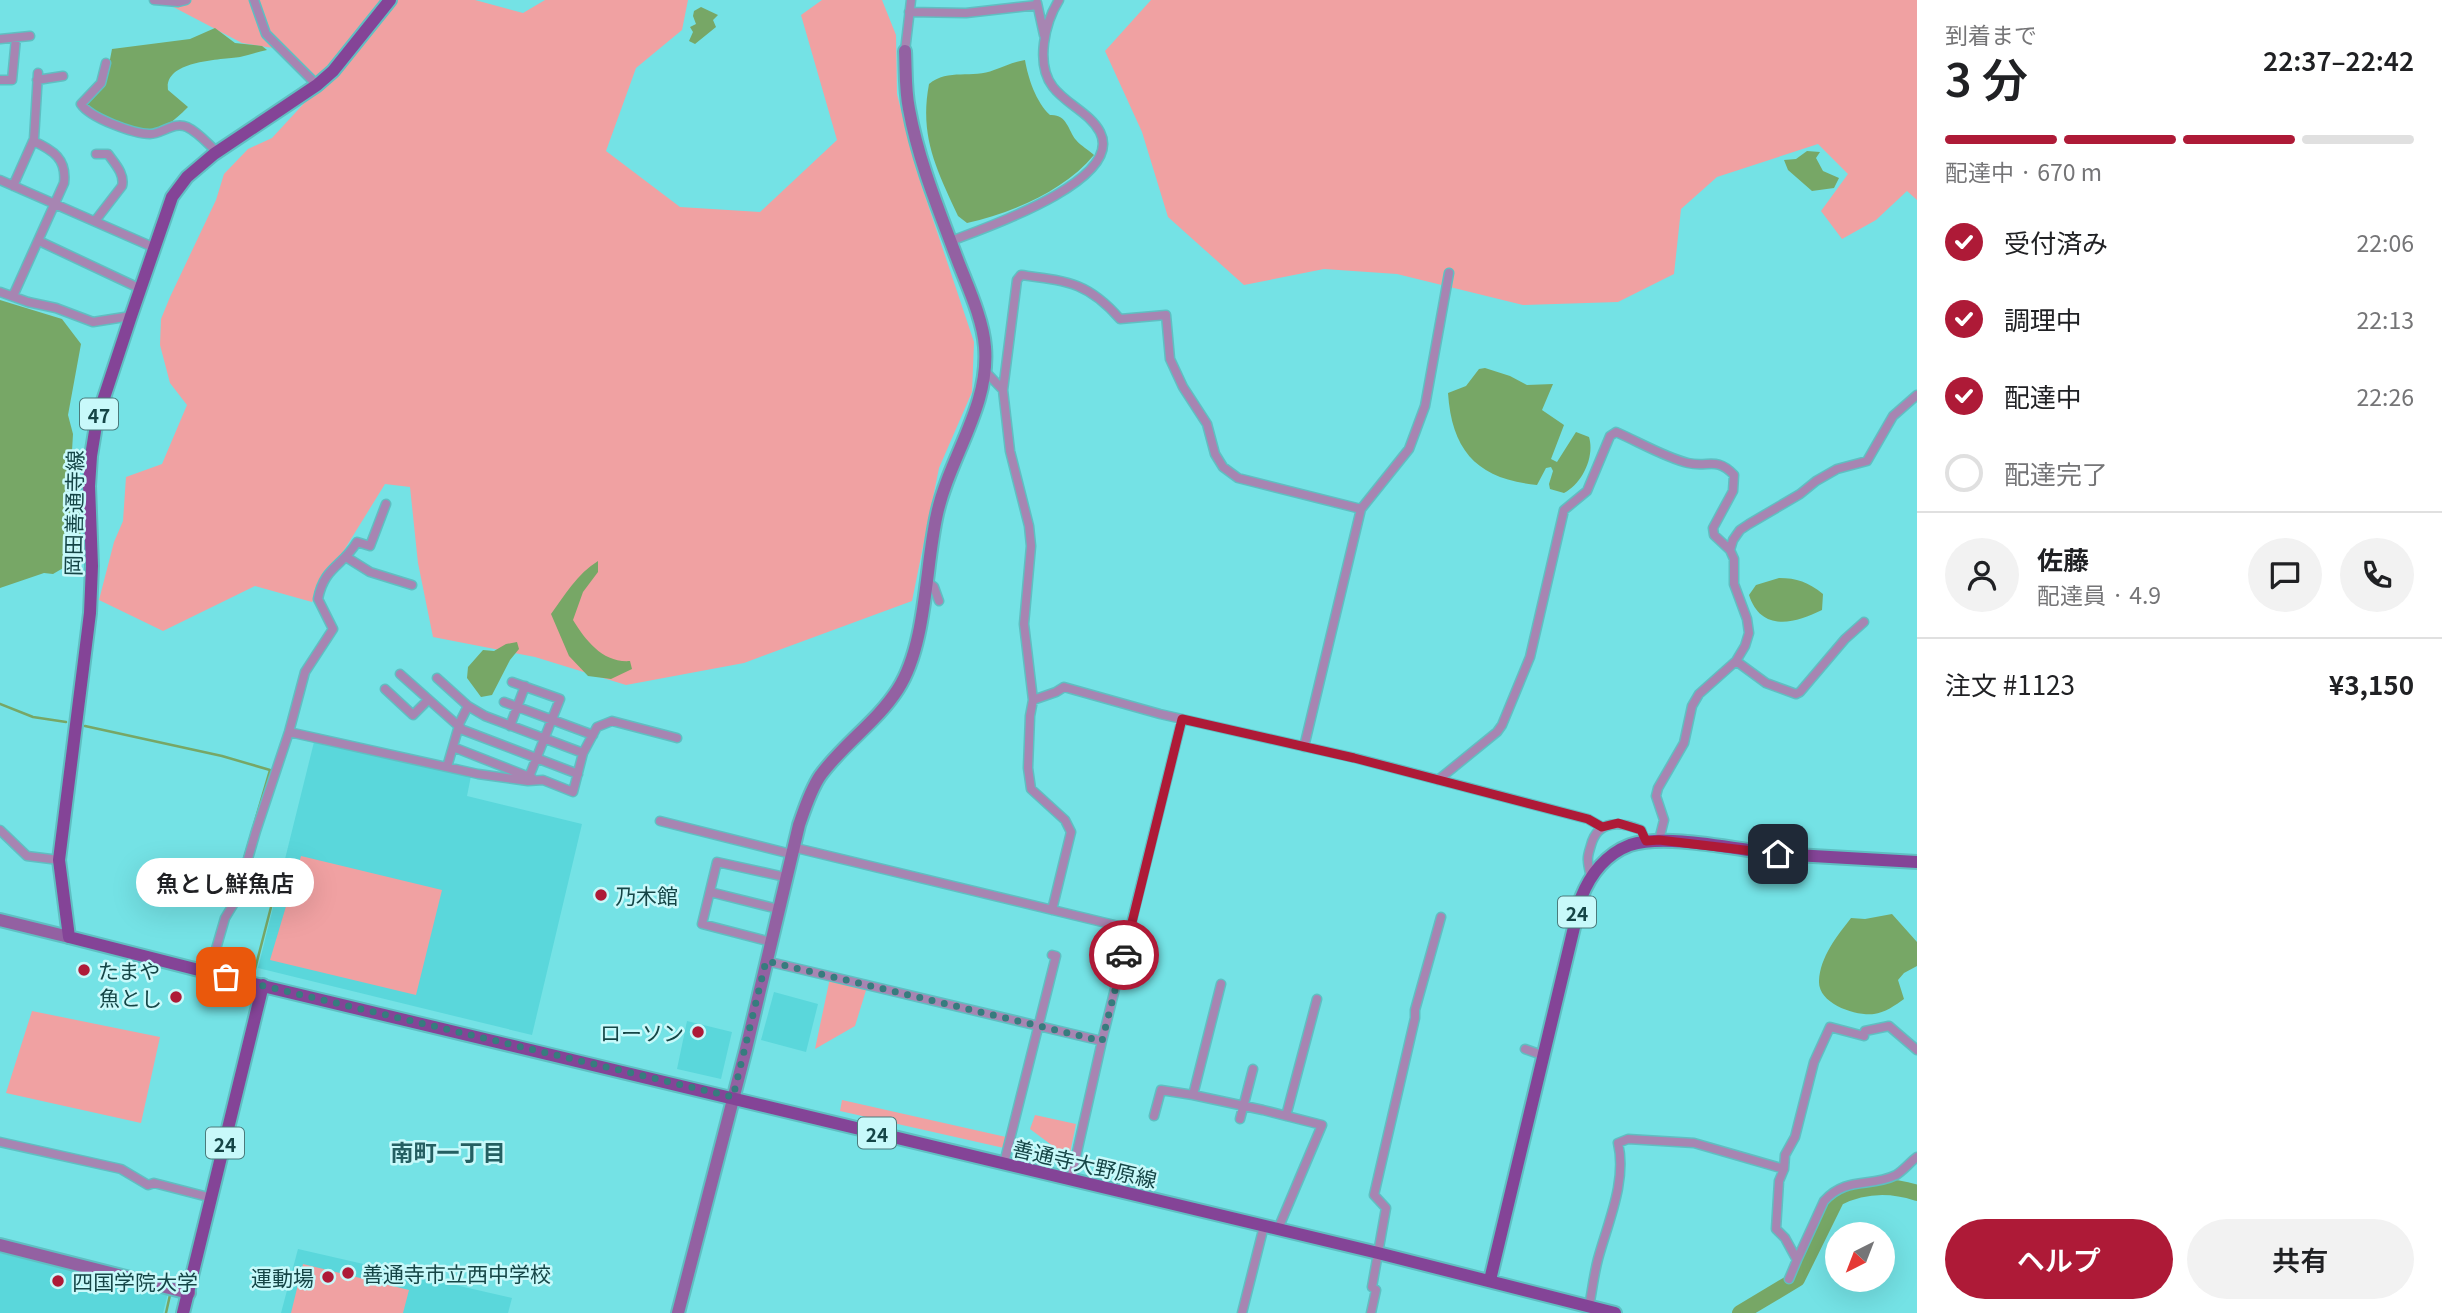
<!DOCTYPE html>
<html lang="ja">
<head>
<meta charset="utf-8">
<style>
	:root { --surface:#fff; --page:#f2f2f2; --text:#202124; --muted:#757577; --line:#e0e0e0; --accent:#ae1a37 }
	body { margin:0; font-family:Georgia,"Noto Sans JP",serif; background:var(--page); color:var(--text); height:100vh; display:flex; flex-direction:column; font-size:26px; white-space:nowrap }
	* { box-sizing:border-box; margin:0 }
	p { font-size:23px; color:var(--muted) }
	.icon { flex:none; width:38px; height:38px; fill:none; stroke:currentColor; stroke-width:2; stroke-linecap:round; stroke-linejoin:round }
	.map { position:relative; flex:1; overflow:hidden }
	.details { display:flex; flex-direction:column; background:var(--surface); width:525px }
	.details>* { flex:none }
	.needle { width:46px; rotate:222deg }
	.tools { position:absolute; left:1825px; top:1222px; display:grid; gap:14px }
	.tools a { display:grid; place-items:center; width:70px; height:70px; border-radius:50%; background:var(--surface); box-shadow:0 7px 28px #0002; font-size:35px }
	.pin { position:absolute; display:grid; place-items:center; width:60px; height:60px; color:#fff; margin:-30px; border-radius:14px; box-shadow:0 4px 10px #0006 }
	.courier { position:absolute; display:grid; place-items:center; width:70px; height:70px; margin:-35px; border:5px solid #ae1a37; border-radius:50%; background:#fff; color:#222; box-shadow:0 2px 9px #0007 }
	.bubble { position:absolute; height:49px; border-radius:24px; background:var(--surface); box-shadow:0 7px 28px #0002; font-size:23px; font-weight:600; line-height:49px; text-align:center }
	.headline em { font-style:normal; font-weight:600 }
	.headline div { display:flex; flex-direction:column-reverse }
	.headline { display:flex; align-items:center; justify-content:space-between; height:119px; padding:0 28px }
	h1 { font-size:46px; font-weight:600; line-height:52px }
	.bar { display:grid; grid-template-columns:repeat(4,1fr); gap:10px 7px; align-content:center; height:84px; padding:0 28px }
	.bar i { height:9px; border-radius:5px; background:var(--line) }
	.bar .selected { background:var(--accent) }
	.bar p { grid-column:span 4 }
	.line { display:flex; align-items:center; gap:18px; padding:0 28px; border-top:2px solid var(--line) }
	.line div { flex:1 }
	.round { display:grid; place-items:center; flex:none; width:74px; height:74px; border-radius:37px; background:var(--page) }
	ol { padding:0 28px; list-style:none }
	li { display:flex; align-items:center; gap:21px; height:77px }
	li p { margin-inline-start:auto }
	li .icon { padding:7px; border-radius:50%; background:var(--accent); color:#fff; stroke-width:4 }
	li:last-child { color:var(--muted) }
	li i { width:38px; height:38px; border:4px solid var(--line); border-radius:50% }
	.action { display:flex; gap:14px; margin-top:auto; padding:14px 28px }
	.action a { flex:1; height:80px; border-radius:42px; background:var(--accent); color:#fff; font-size:28px; font-weight:600; line-height:80px; text-align:center }
	.action a+a { background:var(--page); color:var(--text) }
	main { display:flex; flex:1; min-height:0 }
	.map>svg:first-child { display:block }
	.built { fill:#5ad7db }
	.green { fill:#f0a1a2 }
	.water { fill:#77a766 }
	.lines { fill:none; stroke-linecap:round; stroke-linejoin:round }
	.stream { stroke:#77a766; stroke-width:2.5 }
	.river { stroke:#77a766; stroke-width:16 }
	.street-casing { stroke:#5fbfc2; stroke-width:11 }
	.secondary-casing { stroke:#5fbfc2; stroke-width:16 }
	.primary-casing { stroke:#5fbfc2; stroke-width:16 }
	.street { stroke:#a785b2; stroke-width:8 }
	.secondary { stroke:#9361a2; stroke-width:12 }
	.primary { stroke:#844497; stroke-width:12 }
	.done { stroke:#367c7e; stroke-width:7; stroke-dasharray:0 12.6 }
	.route { stroke:#ae1a37; stroke-width:9 }
	.poi-dot { fill:#ae1a37; stroke:#c8f9fa; stroke-width:2.5 }
	.labels { text-anchor:middle; dominant-baseline:central; stroke-width:5; stroke-linejoin:round; paint-order:stroke }
	.shield { fill:#c8f9fa; stroke:#4b7b7c; stroke-width:2 }
	.shield-label { font-size:19px; font-weight:bold; fill:#154546 }
	.street-label { font-size:21px; fill:#154546; stroke:#c8f9fa }
	.poi-label { font-size:21px; fill:#154546; stroke:#c8f9fa; text-anchor:start }
	.neighbourhood-label { font-size:23px; font-weight:bold; fill:#245f61; stroke:#c8f9fa }
</style>
</head>
<body>
<main>
<div class="map">
<svg width="1917" height="1313" viewBox="0 0 1917 1313">
	<rect width="100%" height="100%" fill="#74e2e5"/>
	<path class="built" d="M314,742L471,776L467,796L582,824L532,1035L258,968Z
		M774,992L818,1004L806,1052L761,1040Z
		M687,1021L732,1032L721,1079L677,1069Z
		M298,1249L512,1298L508,1313H281Z
		M0,1253L168,1293L163,1313H0Z"/>
	<path class="green" d="M160,0H475L523,13L545,0H688L682,30L636,68L606,151L680,207L760,212L837,140L801,15L822,0H882L896,35L897,94L916,169L974,342L972,392L939,468L912,601L744,663L626,685L535,657L433,637L418,563L410,487L385,484L312,602L255,586L163,631L99,600L114,542L123,521L126,477L162,464L187,405L170,383L160,345L161,319L170,297L216,200L224,174L248,149L272,138L319,87L279,49L242,43Z
		M1151,0H1917V200L1907,191L1876,220L1842,239L1821,211L1848,174L1818,144L1717,177L1681,209L1674,274L1618,302L1523,305L1397,274L1324,269L1244,285L1168,217L1142,132L1105,51Z
		M301,856L442,890L416,995L270,960Z
		M830,978L867,987L855,1026L815,1049Z
		M32,1011L160,1037L141,1123L6,1093Z
		M842,1100L1006,1137L1004,1148L840,1111Z
		M1035,1115L1076,1124L1069,1158L1030,1129Z
		M303,1264L409,1290L403,1313H291Z"/>
	<path class="water" d="M701,7L718,15L713,20L716,27L695,44L689,41L693,32L690,27L696,24L693,16L694,11Z
		M215,28L235,43L262,46L267,50C258,52 249,55 240,57C220,60 164,60 168,90L188,107C163,132 154,135 120,122C107,118 96,114 86,105L107,75L112,49L190,39Z
		M1025,60C1028,78 1036,102 1050,115C1067,114 1068,130 1076,140C1081,146 1089,150 1094,155C1064,191 1012,213 967,223L958,216C937,170 919,137 929,84C948,68 973,79 994,70C1005,66 1013,62 1025,60Z
		M1807,151L1820,152L1816,158L1823,171L1839,178L1834,188L1812,191L1788,170L1784,160L1796,159Z
		M0,300L62,319L81,344L68,415L73,434L71,468L78,488L82,557L53,574L44,573L0,588Z
		M1485,368L1510,376L1527,385L1553,384L1542,410L1564,425L1551,459L1557,462L1576,432L1589,437C1595,457 1582,484 1564,493L1550,489L1549,484L1553,471L1551,467L1546,468L1537,485C1478,479 1452,452 1448,393L1466,386L1479,369Z
		M598,561V572L583,592L573,620C586,641 603,663 630,661L632,669L611,679L588,676L569,656L551,614C565,595 577,574 598,561Z
		M1779,578C1797,578 1808,582 1823,594L1822,610C1794,624 1761,632 1749,595L1756,585Z
		M517,642L519,649L510,660L492,695L481,697L467,678L468,667L483,650L494,651L506,644Z
		M1892,914L1917,942V966L1904,973L1898,980L1904,999C1896,1005 1884,1013 1874,1014C1856,1016 1818,1004 1819,981C1820,957 1837,936 1851,918L1865,919Z"/>
	<g class="lines">
		<path class="stream" d="M0,704L33,717L66,722
			M85,726L222,756L270,770L244,859
			M252,870L278,880L254,973
			M166,1313L170,1295"/>
		<path class="river" d="M1740,1313L1797,1279L1837,1198C1863,1185 1890,1184 1917,1193"/>
		<g class="street-casing">
			<path id="street" d="M154,0L178,2L186,0
				M254,0L266,34L317,85
				M1037,3L1044,35
				M909,12L966,13L1037,5
				M0,39L30,36
				M905,51L911,0
				M106,63L101,83L81,104C90,118 134,134 150,134C162,134 174,121 187,127C198,132 208,144 217,152
				M0,80H12L16,38
				M37,80L63,76
				M0,180L155,248
				M13,186L34,139L38,73
				M95,221L122,186C125,174 115,164 108,154H96
				M39,241L141,289
				M951,241C982,229 1125,181 1100,132C1090,113 1066,104 1053,87C1035,64 1045,22 1059,0
				M0,292L28,302L56,308L93,322L131,316
				M13,296L64,183C67,159 53,150 33,141
				M984,370L1003,390
				M346,557L370,572L412,585
				M926,581L934,587L939,601
				M1736,661L1745,646L1749,633L1747,619L1734,584V559L1730,550L1733,540L1740,530L1749,524L1800,494L1816,481L1837,469L1867,461L1893,416L1917,395
				M400,674L463,730L578,774
				M437,678L468,706L485,716L583,753
				M512,682L560,699L529,777
				M385,689L413,715L428,700
				M1033,700L1056,692L1064,687L1160,714L1355,758L1588,819L1602,827
				M504,702L593,735
				M510,726L525,686
				M289,732L478,774L528,781L543,780L573,792L583,753L597,727L612,721L677,738
				M453,747L532,778
				M1304,747L1361,509L1409,449L1425,406L1449,273
				M447,767L460,722L468,706
				M1438,780L1497,732L1502,725L1530,657L1564,510L1587,491L1610,436L1616,432C1637,441 1666,458 1688,463C1708,468 1716,456 1734,475L1733,491L1713,528L1714,535L1730,550
				M660,821L791,854
				M0,830L27,856L59,860
				M1659,840L1664,820L1656,796L1658,788L1684,743L1692,706L1699,694L1736,661L1766,683L1796,694L1800,692L1845,639L1864,622
				M792,847L1131,929
				M1591,877C1590,872 1588,866 1588,861C1587,856 1590,849 1591,845C1598,819 1621,822 1641,830L1645,841
				M710,892L778,909
				M1052,910L1071,832L1065,820L1031,789L1028,768L1030,716L1033,700L1024,624L1031,546L1029,526L1010,451L1003,390L1017,280L1021,275C1067,281 1088,282 1120,319L1166,315L1170,359L1183,387L1207,424L1215,454L1223,467L1238,478L1361,509
				M771,942L702,924L717,862L785,877
				M766,961L1102,1041
				M209,973L225,918L236,900L256,831L289,732L305,672L333,629L318,599C324,567 342,567 357,542L370,546L386,504
				M1525,1049L1542,1055
				M1193,1095L1263,1110L1322,1125L1278,1229
				M1154,1116L1161,1090L1193,1095L1221,984
				M1286,1116L1317,999
				M1240,1119L1253,1069
				M0,1142L121,1169L148,1185L154,1183L212,1198
				M1004,1163L1056,956L1052,955
				M1071,1179L1102,1041L1182,719
				M1797,1260L1824,1201C1847,1176 1869,1188 1896,1175C1904,1170 1910,1162 1917,1157
				M1789,1279L1797,1260L1785,1238L1776,1229L1779,1181L1784,1169L1785,1155L1795,1137L1814,1062L1830,1027L1864,1036L1865,1031L1889,1026L1917,1050
				M1589,1307C1592,1291 1594,1274 1598,1259C1608,1222 1627,1181 1618,1143L1628,1139L1694,1143L1784,1169
				M1242,1313L1264,1226
				M1371,1313L1376,1290L1372,1287L1386,1208L1374,1195L1415,1018V1010L1441,917"/>
		</g>
		<g class="secondary-casing">
			<path id="secondary" d="M0,920L69,937
				M0,1245L189,1293
				M678,1313L746,1049L799,825C805,808 810,791 820,776C843,744 877,722 898,689C927,644 925,566 937,514C949,458 990,406 985,347C983,318 966,283 956,256C938,208 918,159 909,109C905,90 906,70 905,51"/>
		</g>
		<g class="primary-casing">
			<path id="primary" d="M390,0L333,71L317,85L214,154L187,177L172,197L131,316L97,419L91,456L89,486L92,566L90,613L59,860L69,937L242,981L1378,1253L1615,1313
				M1490,1280L1581,898C1590,875 1606,854 1630,845C1667,833 1738,850 1778,854C1824,857 1871,859 1917,862
				M183,1313L263,985"/>
		</g>
		<use href="#street" class="street"/>
		<use href="#secondary" class="secondary"/>
		<use href="#primary" class="primary"/>
	</g>
	<g class="lines">
		<path class="done" d="M226,977L733,1097L766,961L1102,1041L1124,955"/>
		<path class="route" d="M1124,955L1182,719L1354,758L1588,819L1602,827L1618,823L1641,830L1646,841L1659,840L1778,854"/>
	</g>
	<g class="poi-dot">
		<circle cx="601" cy="895" r="7"/>
		<circle cx="84" cy="970" r="7"/>
		<circle cx="176" cy="997" r="7"/>
		<circle cx="698" cy="1032" r="7"/>
		<circle cx="348" cy="1273" r="7"/>
		<circle cx="328" cy="1277" r="7"/>
		<circle cx="58" cy="1281" r="7"/>
	</g>
	<g class="labels">
		<g class="shield">
			<rect x="80" y="398.5" width="38" height="31" rx="5"/>
			<rect x="1558" y="896.5" width="38" height="31" rx="5"/>
			<rect x="858" y="1117.5" width="38" height="31" rx="5"/>
			<rect x="206" y="1127.5" width="38" height="31" rx="5"/>
		</g>
		<g class="shield-label">
			<text x="99" y="414">47</text>
			<text x="1577" y="912">24</text>
			<text x="877" y="1133">24</text>
			<text x="225" y="1143">24</text>
		</g>
		<g class="street-label">
			<text transform="translate(73 513) rotate(-89)">岡田善通寺線</text>
			<text transform="translate(1085 1163) rotate(13)">善通寺大野原線</text>
		</g>
		<g class="poi-label">
			<text x="615" y="895">乃木館</text>
			<text x="98" y="970">たまや</text>
			<text x="162" y="997" text-anchor="end">魚とし</text>
			<text x="684" y="1032" text-anchor="end">ローソン</text>
			<text x="362" y="1273">善通寺市立西中学校</text>
			<text x="314" y="1277" text-anchor="end">運動場</text>
			<text x="72" y="1281">四国学院大学</text>
		</g>
		<g class="neighbourhood-label">
			<text x="448" y="1151">南町一丁目</text>
		</g>
	</g>
</svg>
<div class="tools">
<a><svg class="needle" viewBox="-14 -14 28 28"><path d="M0-13l5 13h-10z" fill="#e53935"/><path d="M0 13l5-13h-10z" fill="#757577"/></svg></a>
</div>
<div class="pin" style="left:226px;top:977px;background:#ea580c"><svg class="icon" aria-label="bag" viewBox="0 0 24 24"><path d="M5 8h14l-1 12H6zM9 8a3 3 0 0 1 6 0"/></svg></div>
<div class="pin" style="left:1778px;top:854px;background:#1f2937"><svg class="icon" aria-label="home" viewBox="0 0 24 24"><path d="M3 11l9-7 9 7M6 9v11h12V9"/></svg></div>
<div class="courier" style="left:1124px;top:955px"><svg class="icon" aria-label="car" viewBox="0 0 24 24"><path d="M5 17H2v-5l4-1 3-4h7l3 4 3 1v5h-3M9 17h6M6 11h13"/><circle cx="7" cy="17" r="2"/><circle cx="17" cy="17" r="2"/></svg></div>
<div class="bubble" style="left:136px;top:858px;width:178px">魚とし鮮魚店</div>
</div>
<section class="details">
<div class="headline"><div><h1>3 分</h1><p>到着まで</p></div><em>22:37–22:42</em></div>
<div class="bar"><i class="selected"></i><i class="selected"></i><i class="selected"></i><i></i><p>配達中 · 670 m</p></div>
<ol>
<li><svg class="icon" aria-label="check" viewBox="0 0 24 24"><path d="M5 12l5 5 9-10"/></svg>受付済み<p>22:06</p></li>
<li><svg class="icon" aria-label="check" viewBox="0 0 24 24"><path d="M5 12l5 5 9-10"/></svg>調理中<p>22:13</p></li>
<li><svg class="icon" aria-label="check" viewBox="0 0 24 24"><path d="M5 12l5 5 9-10"/></svg>配達中<p>22:26</p></li>
<li><i></i>配達完了</li>
</ol>
<div class="line" style="height:126px"><a class="round"><svg class="icon" aria-label="person" viewBox="0 0 24 24"><circle cx="12" cy="8" r="4"/><path d="M4 21q1-7 8-7t8 7"/></svg></a><div><b>佐藤</b><p>配達員 · 4.9</p></div><a class="round"><svg class="icon" aria-label="chat" viewBox="0 0 24 24"><path d="M4 5h16v11H9l-5 4z"/></svg></a><a class="round"><svg class="icon" aria-label="phone" viewBox="0 0 24 24"><path d="M5 4h4l2 5-3 2q2 4 5 5l2-3 5 2v4C11 20 4 13 5 4z"/></svg></a></div>
<div class="line" style="height:91px"><div>注文 #1123</div><b>¥3,150</b></div>
<div class="action"><a>ヘルプ</a><a>共有</a></div>
</section>
</main>
</body>
</html>
